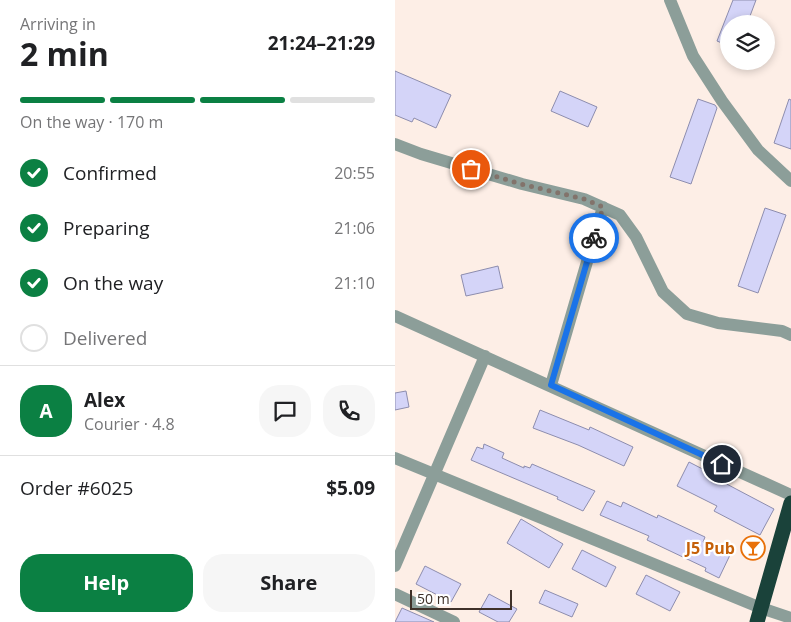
<!DOCTYPE html>
<html lang="en">
<head>
<meta charset="utf-8">
<style>
	:root { --surface:#fff; --page:#f6f6f6; --text:#202124; --muted:#757577; --line:#e0e0e0; --accent:#0b8043 }
	body { margin:0; font-family:"Open Sans",sans-serif; background:var(--page); color:var(--text); height:100vh; display:flex; flex-direction:column; font-size:19px; white-space:nowrap }
	* { box-sizing:border-box; margin:0 }
	p { font-size:16px; color:var(--muted) }
	.icon { flex:none; width:28px; height:28px; fill:none; stroke:currentColor; stroke-width:2; stroke-linecap:round; stroke-linejoin:round }
	.map { position:relative; flex:1; overflow:hidden }
	.sheet { display:flex; flex-direction:column; background:var(--surface); width:395px }
	.sheet>* { flex:none }
	.fabs { position:absolute; left:325px; top:15px; display:grid; gap:10px }
	.fabs a { display:grid; place-items:center; width:55px; height:55px; border-radius:50%; background:var(--surface); box-shadow:0 2px 8px #0003; font-size:25px }
	.scale { position:absolute; left:15px; bottom:12px; width:102px; box-sizing:border-box; padding-left:5px; border:2px solid #3f3129; border-top:0; font-size:14px; line-height:18px; white-space:nowrap; color:#3f3129; -webkit-text-stroke:4px #fff; paint-order:stroke }
	.pin { position:absolute; display:grid; place-items:center; width:42px; height:42px; color:#fff; margin:-21px; border:2px solid #fff; border-radius:50%; box-shadow:0 1px 5px #0007 }
	.courier { position:absolute; display:grid; place-items:center; width:50px; height:50px; margin:-25px; border:4px solid #1a73e8; border-radius:50%; background:#fff; color:#222; box-shadow:0 1px 6px #0007 }
	.head em { font-style:normal; font-weight:700 }
	.head div { display:flex; flex-direction:column-reverse }
	.head { display:flex; align-items:center; justify-content:space-between; height:85px; padding:0 20px }
	h1 { font-size:32px; font-weight:700; line-height:38px }
	.bar { display:grid; grid-template-columns:repeat(4,1fr); gap:8px 5px; align-content:center; height:60px; padding:0 20px }
	.bar i { height:6px; border-radius:4px; background:var(--line) }
	.bar .current { background:var(--accent) }
	.bar p { grid-column:span 4 }
	.line { display:flex; align-items:center; gap:12px; padding:0 20px; border-top:1px solid var(--line) }
	.line div { flex:1 }
	.round { display:grid; place-items:center; flex:none; width:52px; height:52px; border-radius:20px; background:var(--page) }
	ol { padding:0 20px; list-style:none }
	li { display:flex; align-items:center; gap:15px; height:55px }
	li p { margin-inline-start:auto }
	li .icon { padding:5px; border-radius:50%; background:var(--accent); color:#fff; stroke-width:4 }
	li:last-child { color:var(--muted) }
	li i { width:28px; height:28px; border:2px solid var(--line); border-radius:50% }
	.primary-button { display:flex; gap:10px; margin-top:auto; padding:10px 20px }
	.primary-button a { flex:1; height:58px; border-radius:20px; background:var(--accent); color:#fff; font-size:20px; font-weight:700; line-height:58px; text-align:center }
	.primary-button a+a { background:var(--page); color:var(--text) }
	main { display:flex; flex:1; min-height:0 }
	.map>svg:first-child { display:block }
	.building { fill:#d4d4f8; stroke:#8d8dae }
	.lines { fill:none; stroke-linecap:round; stroke-linejoin:round }
	.minor { stroke:#8c9e99; stroke-width:12 }
	.highway { stroke:#1a423a; stroke-width:15 }
	.done { stroke:#82736b; stroke-width:5; stroke-dasharray:0 9 }
	.route { stroke:#1a73e8; stroke-width:6 }
	.labels { text-anchor:middle; dominant-baseline:central; stroke-width:4.5; stroke-linejoin:round; paint-order:stroke }
	.food-label { font-size:16px; font-weight:bold; fill:#c56008; stroke:#fff; text-anchor:end }
</style>
</head>
<body>
<main>
<section class="sheet">
<div class="head"><div><h1>2 min</h1><p>Arriving in</p></div><em>21:24–21:29</em></div>
<div class="bar"><i class="current"></i><i class="current"></i><i class="current"></i><i></i><p>On the way · 170 m</p></div>
<ol>
<li><svg class="icon" aria-label="check" viewBox="0 0 24 24"><path d="M5 12l5 5 9-10"/></svg>Confirmed<p>20:55</p></li>
<li><svg class="icon" aria-label="check" viewBox="0 0 24 24"><path d="M5 12l5 5 9-10"/></svg>Preparing<p>21:06</p></li>
<li><svg class="icon" aria-label="check" viewBox="0 0 24 24"><path d="M5 12l5 5 9-10"/></svg>On the way<p>21:10</p></li>
<li><i></i>Delivered</li>
</ol>
<div class="line" style="height:90px"><b class="round" style="background:var(--accent);color:#fff">A</b><div><b>Alex</b><p>Courier · 4.8</p></div><a class="round"><svg class="icon" aria-label="chat" viewBox="0 0 24 24"><path d="M4 5h16v11H9l-5 4z"/></svg></a><a class="round"><svg class="icon" aria-label="phone" viewBox="0 0 24 24"><path d="M5 4h4l2 5-3 2q2 4 5 5l2-3 5 2v4C11 20 4 13 5 4z"/></svg></a></div>
<div class="line" style="height:65px"><div>Order #6025</div><b>$5.09</b></div>
<div class="primary-button"><a>Help</a><a>Share</a></div>
</section>
<div class="map">
<svg width="396" height="622" viewBox="0 0 396 622">
	<rect width="100%" height="100%" fill="#fdeee6"/>
	<path class="building" d="M338,0H361L352,24H334V46L322,41Z
		M0,71L56,95L41,128L19,118L17,122L0,115Z
		M165,91L202,107L193,127L156,111Z
		M303,99L320,105L322,108L296,184L275,177Z
		M394,99L396,100V149L379,143Z
		M370,208L391,215L363,293L343,286Z
		M103,266L108,288L71,296L66,275Z
		M11,391L14,407L0,410V393Z
		M145,410L194,430L195,427L238,447L229,466L183,445L138,428Z
		M89,444L109,453L107,458L129,468V466L135,468L137,464L200,491L188,511L162,499L163,497L76,460L82,447L88,449Z
		M294,462L325,478L324,480L379,509L365,535L319,511L322,506L282,486Z
		M212,501L226,507L228,502L262,518L263,515L310,537L308,542L335,555L324,578L310,571L311,568L252,540L254,536L205,515Z
		M126,519L168,544L154,568L112,543Z
		M187,550L221,567L211,587L177,569Z
		M30,566L66,584L56,602L21,584Z
		M251,575L285,592L275,611L241,594Z
		M150,590L183,604L177,617L144,603Z
		M94,594L122,609L114,622H103L84,612Z
		M7,608L39,622H0Z"/>
	<g class="lines">
		<path class="minor" d="M275,0L298,56L327,101L363,150L396,181
			M0,144L26,154L127,184L189,199L225,215L241,237L268,292L292,314L323,323L387,331L396,335
			M0,316L396,495
			M156,385L208,207
			M0,458L366,608L396,618
			M0,566L90,356
			M0,594L59,622"/>
		<path class="highway" d="M362,622L396,503"/>
	</g>
	<g class="lines">
		<path class="done" d="M76,169L126,184L189,199L208,207L199,238"/>
		<path class="route" d="M199,238L156,385L327,464"/>
	</g>
	<defs>
		<g id="bar-ring" transform="scale(1.25)"><circle r="9.5" fill="#fff" stroke="#e8710a" stroke-width="1.5"/><path d="M-6-5H6L.8 .8V4.5H3.5V6h-7V4.5H-.8V.8Z" fill="#e8710a"/></g>
	</defs>
	<g fill-rule="evenodd">
		<use href="#bar-ring" x="358" y="548"/>
	</g>
	<g class="labels">
		<g class="food-label">
			<text x="340" y="548">J5 Pub</text>
		</g>
	</g>
</svg>
<div class="fabs">
<a><svg class="icon" aria-label="layers" viewBox="0 0 24 24"><path d="M12 4l9 5-9 5-9-5zM3 14l9 5 9-5"/></svg></a>
</div>
<div class="scale">50 m</div>
<div class="pin" style="left:76px;top:169px;background:#ea580c"><svg class="icon" aria-label="bag" viewBox="0 0 24 24"><path d="M5 8h14l-1 12H6zM9 8a3 3 0 0 1 6 0"/></svg></div>
<div class="pin" style="left:327px;top:464px;background:#1f2937"><svg class="icon" aria-label="home" viewBox="0 0 24 24"><path d="M3 11l9-7 9 7M6 9v11h12V9"/></svg></div>
<div class="courier" style="left:199px;top:238px"><svg class="icon" aria-label="bike" viewBox="0 0 24 24"><circle cx="6" cy="16" r="4"/><circle cx="18" cy="16" r="4"/><path d="M6 16l4-8h5l3 8M10 8l3 8H6M13 5h3"/></svg></div>
</div>
</main>
</body>
</html>
